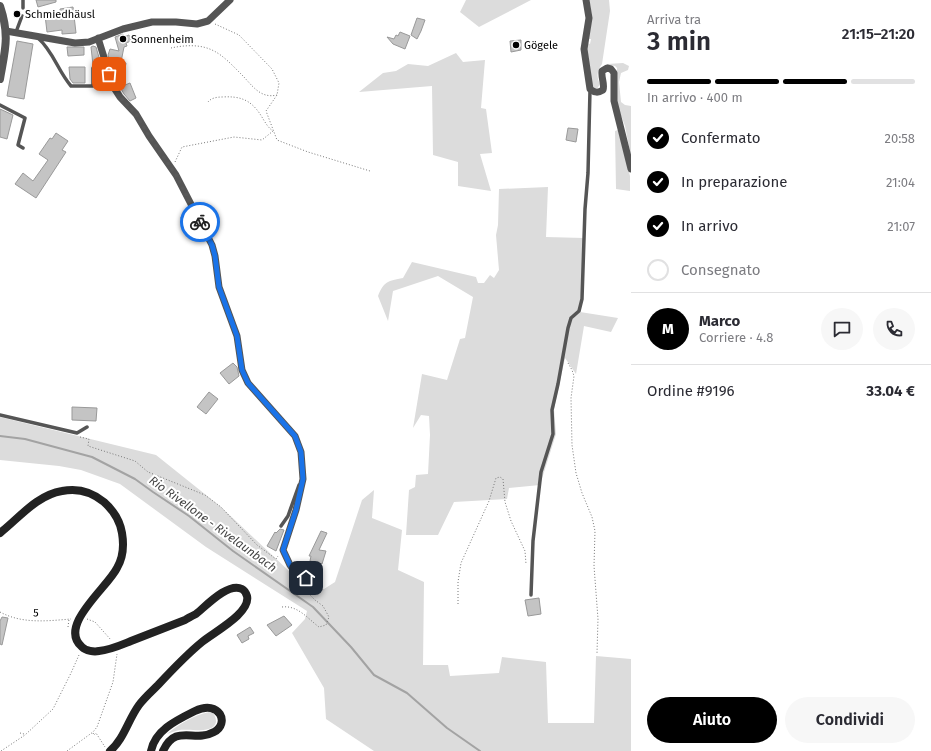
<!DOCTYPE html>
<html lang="it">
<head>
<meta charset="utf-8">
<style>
	:root { --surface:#fff; --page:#f7f7f7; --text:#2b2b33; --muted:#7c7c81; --line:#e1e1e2; --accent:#000 }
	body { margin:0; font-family:"Fira Sans",sans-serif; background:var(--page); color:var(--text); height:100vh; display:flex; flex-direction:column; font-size:15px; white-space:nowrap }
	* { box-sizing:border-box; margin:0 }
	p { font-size:13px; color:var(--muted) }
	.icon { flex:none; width:22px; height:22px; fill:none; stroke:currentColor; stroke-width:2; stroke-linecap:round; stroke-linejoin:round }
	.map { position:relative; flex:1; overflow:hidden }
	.side { display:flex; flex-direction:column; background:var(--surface); width:300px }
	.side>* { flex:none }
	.pin { position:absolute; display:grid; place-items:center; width:34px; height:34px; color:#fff; margin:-17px; border-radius:8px; box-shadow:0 2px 6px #0006 }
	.courier { position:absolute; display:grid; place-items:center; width:40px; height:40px; margin:-20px; border:3px solid #1a73e8; border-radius:50%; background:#fff; color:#222; box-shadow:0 1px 5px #0007 }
	.headline em { font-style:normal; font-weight:600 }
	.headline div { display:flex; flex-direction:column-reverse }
	.headline { display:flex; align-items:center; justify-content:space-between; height:68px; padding:0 16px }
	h1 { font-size:26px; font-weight:600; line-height:30px }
	.bar { display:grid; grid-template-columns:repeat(4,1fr); gap:6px 4px; align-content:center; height:48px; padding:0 16px }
	.bar i { height:5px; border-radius:3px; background:var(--line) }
	.bar .selected { background:var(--accent) }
	.bar p { grid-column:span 4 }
	.line { display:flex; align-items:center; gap:10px; padding:0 16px; border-top:1px solid var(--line) }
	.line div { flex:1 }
	.round { display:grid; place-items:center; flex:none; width:42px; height:42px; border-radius:21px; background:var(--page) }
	ol { padding:0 16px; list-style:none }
	li { display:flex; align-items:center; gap:12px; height:44px }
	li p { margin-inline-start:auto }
	li .icon { padding:4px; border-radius:50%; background:var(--accent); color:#fff; stroke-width:4 }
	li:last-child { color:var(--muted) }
	li i { width:22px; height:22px; border:2px solid var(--line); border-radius:50% }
	.cta { display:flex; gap:8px; margin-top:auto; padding:8px 16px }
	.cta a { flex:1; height:46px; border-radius:24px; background:var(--accent); color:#fff; font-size:16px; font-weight:600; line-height:46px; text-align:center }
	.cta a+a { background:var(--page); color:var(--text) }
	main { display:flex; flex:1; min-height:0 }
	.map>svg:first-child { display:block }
	.green { fill:#dcdcdc }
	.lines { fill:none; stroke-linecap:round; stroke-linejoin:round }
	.stream { stroke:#a3a3a3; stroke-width:2 }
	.building { fill:#c4c4c4; stroke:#999 }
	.path { stroke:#777; stroke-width:1; stroke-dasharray:1 2; stroke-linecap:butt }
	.service { stroke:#555; stroke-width:3.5 }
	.minor { stroke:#555; stroke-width:7 }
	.tertiary { stroke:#555; stroke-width:8 }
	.secondary { stroke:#222; stroke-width:8 }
	.done { stroke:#595959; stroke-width:4; stroke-dasharray:0 7.2 }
	.route { stroke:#1a73e8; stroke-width:5 }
	.poi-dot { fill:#000; stroke:#fff; stroke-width:1.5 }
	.labels { text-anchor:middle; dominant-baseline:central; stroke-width:4; stroke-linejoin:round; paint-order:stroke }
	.poi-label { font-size:11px; fill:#000; stroke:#fff; text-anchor:start }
	.street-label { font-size:11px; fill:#000; stroke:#fff }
	.water-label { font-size:12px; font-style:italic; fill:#444; stroke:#fff }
</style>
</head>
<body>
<main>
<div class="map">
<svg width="631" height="751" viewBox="0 0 631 751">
	<rect width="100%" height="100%" fill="#fff"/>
	<path class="green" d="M466,0H531L479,27L460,12Z
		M589,0H609L610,11L602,64C597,71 596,76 600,84L597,89L594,88L592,84L587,49V43L590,44L591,39H588C592,25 593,14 589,0Z
		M456,53L463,62L485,60L481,108L486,109L492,153L480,154L491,191L458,186V162L433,155L432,86L359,92L383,73L396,71L408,64L428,66Z
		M623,63L629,66L628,70L621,73L619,82L621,102L625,105L631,106V157L625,126L616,102L617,68L615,66L607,65V64Z
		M618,130L630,176V191L616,189L615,131Z
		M548,187L546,237L584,238L580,312L618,318L611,332L584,326L576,374L565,358L554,409L556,434L540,485L509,488L507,499L454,502L438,535H406L409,490L415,487L416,475L428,474L430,435L429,416L421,415L413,428L422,374L447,380L460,339L465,338L473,297L438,276L393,291L388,321L378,296C384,281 388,281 403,278L412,262L476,277L478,283H484L490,275L494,278L499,270L496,235L498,225L499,189Z
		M0,417L156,455L221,507L307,588L324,589L335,582L362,500L374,490L372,518L402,530L398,570L424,582L423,665H448L450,676L499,673L502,657L546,662L548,723H594L596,656L631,659V751H374L326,719L324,688L292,633L305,619L307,611L206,547L120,484L81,470L59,466L0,460Z
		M209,712L213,713C215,716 216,718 216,722C214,734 189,729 180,730C175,731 172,732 167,734C179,724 194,715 209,712Z"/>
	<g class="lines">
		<path class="stream" d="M0,436L25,439L92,457L135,479L153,492L189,516L233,551L313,607L351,647L374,675L407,693L447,728L480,751"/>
	</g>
	<path class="building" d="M36,0H56V2L38,7Z
		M73,7L76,33L62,34V30L47,32L45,15L60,13V9Z
		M417,18L425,20L421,31L417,39L411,35Z
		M400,32L410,36L405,49L393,44L387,37L394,39L396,35L398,36Z
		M123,34L124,37L129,35L131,41L126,43L127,46L124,47L121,62L126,63L124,74L114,72L108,55L110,49L119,51L115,37Z
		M521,40V50L511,52L510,41Z
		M17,41L33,44L24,99L7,96Z
		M93,46L96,47L105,78L96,79V68L93,65L91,47Z
		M67,47H84V55L68,56Z
		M69,67H85V83H73L70,79Z
		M130,83L136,98L130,101L124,94L120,87Z
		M0,109L13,115L7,139L0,137Z
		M568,128L578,129L576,142L566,140Z
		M56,133L68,141L62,150L66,152L36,198L15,184L23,173L33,181L48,160L39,154L50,138L52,139Z
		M191,215L197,227L184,230L181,217Z
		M233,363L237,367L239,376L229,384L220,373Z
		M209,392L218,399L206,414L197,407Z
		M72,407L97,408L96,421L72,420Z
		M280,529L284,530L276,551L267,546L275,532L276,533Z
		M321,531L327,533L319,550L326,551L322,564L310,561L311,556H309Z
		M310,571H321L322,581L310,583Z
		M539,598L541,614L528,616L525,600Z
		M284,616L292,625L276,636L267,625Z
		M2,617L8,618L2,645L0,644V621Z
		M250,627L254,633L248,636L249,639L242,643L237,635Z"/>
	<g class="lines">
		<path class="path" d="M215,24L239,35L272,69L279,83L277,95L266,111L277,140L308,152L370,171
			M171,48C185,45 201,44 214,51C224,56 234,67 242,75C252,85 260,99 277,95
			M175,162L182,147L234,137L262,140L273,131C267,127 264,120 260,114C250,99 239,96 222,97C217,97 211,98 208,102
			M568,363L572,370L574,376L571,398L572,445L576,473L582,493L592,517L595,531L594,566L598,619L597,653
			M80,437L89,439L88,446L135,461L148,472L205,495L221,507L257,545L276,559L278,556
			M458,604V582L461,563L489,501L496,478L500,477L503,479L505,502L511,521L525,551L526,564
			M282,607C298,605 308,619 319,627L326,625L329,617L323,606L315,600L305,590L303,585
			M0,612C22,624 47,621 71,619
			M87,619L95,622L111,640
			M68,627L69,619
			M20,733L24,734
			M93,733L94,735L96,733L105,747
			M1,751L25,735L53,709L71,673L79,655
			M67,751L93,732L97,727L113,682L117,654"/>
		<path class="service" d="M23,8V0
			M16,32L22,16
			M38,38C53,51 58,71 71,86H93V68
			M0,105L25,118L18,145L23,148
			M0,415L77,433L87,427
			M281,526L288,516L299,485
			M531,595L533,541L541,472L553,434L552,410L558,384L568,328L571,318L579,311L582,299L585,209L588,173L590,90"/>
		<path class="minor" d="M586,0L589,18L584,49L590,89C595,93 598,93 603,90C605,84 601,78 602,71L607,68L611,69L614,73V101L631,169
			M6,31L75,43L89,42L123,29L152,22H176L197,24L208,21L230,0
			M98,38L113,86L120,97L136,114L149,136L176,175L212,245L215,256L219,287L237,336L242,370L248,383L295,436L301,452L303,479L296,510L283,550L290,565L298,576L306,578"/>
		<path class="tertiary" d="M0,6C10,36 5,50 0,79"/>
		<path class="secondary" d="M0,533C19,518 37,495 62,491C77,488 92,492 104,502C113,510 120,521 122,533C124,545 123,558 117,568C108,587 57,626 82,647C86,651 94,652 99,651C110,650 121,645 131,641C149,634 167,627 185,620C188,618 192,616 196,614C206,606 228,582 242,589C244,590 246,593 247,596C251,613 214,632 202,642C186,655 172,670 158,685C152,691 144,698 139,705C128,720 124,739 110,751
			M151,751C155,730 177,720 195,711C220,699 230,724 214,732C194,743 176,723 163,751"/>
	</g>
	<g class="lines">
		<path class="done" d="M109,74L113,86L120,97L136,114L149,136L176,175L200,222"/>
		<path class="route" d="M200,222L212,245L215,256L219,287L237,336L242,370L248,383L295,436L301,452L303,479L296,510L283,550L290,565L298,576L306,578"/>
	</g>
	<g class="poi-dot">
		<circle cx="17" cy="14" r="4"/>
		<circle cx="123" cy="39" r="4"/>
		<circle cx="516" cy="45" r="4"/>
	</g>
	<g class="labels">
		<g class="poi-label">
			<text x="25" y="14">Schmiedhäusl</text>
			<text x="131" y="39">Sonnenheim</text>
			<text x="524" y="45">Gögele</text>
		</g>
		<g class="street-label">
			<text transform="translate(36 613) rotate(3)">5</text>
		</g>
		<g class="water-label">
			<text transform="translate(213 524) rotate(36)">Rio Rivellone - Rivelaunbach</text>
		</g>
	</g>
</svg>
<div class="pin" style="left:109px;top:74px;background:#ea580c"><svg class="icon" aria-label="bag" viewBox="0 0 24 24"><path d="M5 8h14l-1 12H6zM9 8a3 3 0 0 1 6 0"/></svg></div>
<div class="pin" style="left:306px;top:578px;background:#1f2937"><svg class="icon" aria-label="home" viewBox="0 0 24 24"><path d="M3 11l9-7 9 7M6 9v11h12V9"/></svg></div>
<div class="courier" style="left:200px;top:222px"><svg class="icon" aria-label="bike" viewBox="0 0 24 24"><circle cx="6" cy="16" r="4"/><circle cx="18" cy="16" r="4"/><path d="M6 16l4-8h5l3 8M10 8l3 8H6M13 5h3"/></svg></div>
</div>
<section class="side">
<div class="headline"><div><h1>3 min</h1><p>Arriva tra</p></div><em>21:15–21:20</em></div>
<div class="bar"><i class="selected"></i><i class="selected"></i><i class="selected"></i><i></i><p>In arrivo · 400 m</p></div>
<ol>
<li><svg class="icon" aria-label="check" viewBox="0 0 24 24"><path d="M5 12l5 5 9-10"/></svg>Confermato<p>20:58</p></li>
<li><svg class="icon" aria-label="check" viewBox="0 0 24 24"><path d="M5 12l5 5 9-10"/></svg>In preparazione<p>21:04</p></li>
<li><svg class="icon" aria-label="check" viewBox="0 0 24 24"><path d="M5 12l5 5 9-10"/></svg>In arrivo<p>21:07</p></li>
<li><i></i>Consegnato</li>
</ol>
<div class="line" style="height:72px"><b class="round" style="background:var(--accent);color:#fff">M</b><div><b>Marco</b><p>Corriere · 4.8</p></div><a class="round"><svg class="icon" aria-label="chat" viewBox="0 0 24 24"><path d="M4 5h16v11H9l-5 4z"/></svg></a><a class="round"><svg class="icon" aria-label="phone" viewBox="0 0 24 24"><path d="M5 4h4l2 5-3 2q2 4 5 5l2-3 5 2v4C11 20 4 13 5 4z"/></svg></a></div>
<div class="line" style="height:52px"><div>Ordine #9196</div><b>33.04 €</b></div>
<div class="cta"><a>Aiuto</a><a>Condividi</a></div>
</section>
</main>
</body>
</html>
